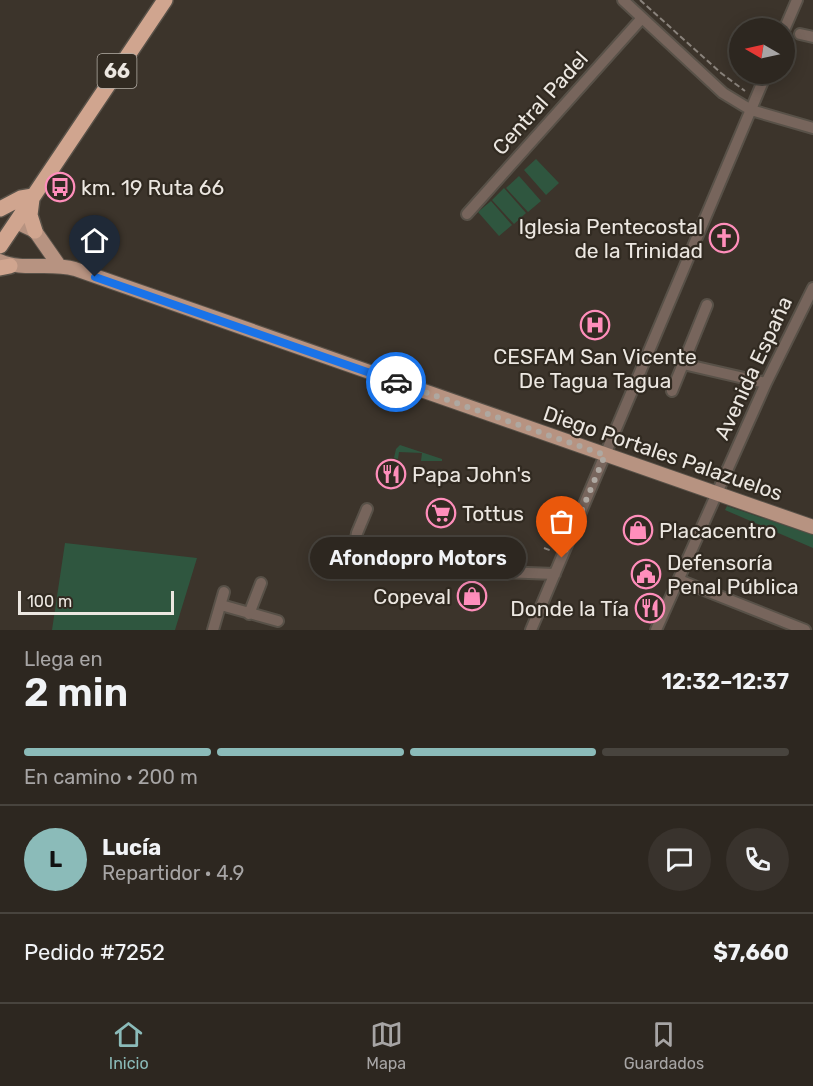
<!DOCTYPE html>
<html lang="es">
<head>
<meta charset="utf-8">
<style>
	:root { --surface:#2d2720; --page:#39332d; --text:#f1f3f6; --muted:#a7a5a5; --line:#48443e; --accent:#8bbbb9 }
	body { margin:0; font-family:Rubik,sans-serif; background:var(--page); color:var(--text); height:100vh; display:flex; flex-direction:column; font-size:22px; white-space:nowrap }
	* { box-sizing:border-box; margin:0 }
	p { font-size:20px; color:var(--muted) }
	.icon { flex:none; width:33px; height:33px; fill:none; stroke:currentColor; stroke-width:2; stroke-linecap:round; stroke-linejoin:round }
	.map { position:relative; height:630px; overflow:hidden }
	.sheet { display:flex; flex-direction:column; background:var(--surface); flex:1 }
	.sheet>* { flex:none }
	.needle { width:39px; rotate:279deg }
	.controls { position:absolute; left:729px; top:18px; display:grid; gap:12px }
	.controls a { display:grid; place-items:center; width:66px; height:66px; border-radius:50%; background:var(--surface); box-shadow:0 3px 15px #0003,0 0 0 2px var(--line); font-size:30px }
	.scale { position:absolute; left:18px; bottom:15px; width:156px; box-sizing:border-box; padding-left:6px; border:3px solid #ece7e1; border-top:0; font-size:16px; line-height:21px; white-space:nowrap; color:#ece7e1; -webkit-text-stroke:4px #312a21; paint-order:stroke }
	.pin { position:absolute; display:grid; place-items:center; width:51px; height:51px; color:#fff; margin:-62px -26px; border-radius:50% 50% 50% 0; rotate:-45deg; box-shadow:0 0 6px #0007 }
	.pin .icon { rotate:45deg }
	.courier { position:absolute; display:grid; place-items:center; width:60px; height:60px; margin:-30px; border:4px solid #1a73e8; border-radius:50%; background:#fff; color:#222; box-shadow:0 2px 8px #0007 }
	.bubble { position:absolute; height:42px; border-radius:21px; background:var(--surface); box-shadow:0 3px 15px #0003,0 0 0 2px var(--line); font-size:20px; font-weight:600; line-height:42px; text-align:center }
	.head em { font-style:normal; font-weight:600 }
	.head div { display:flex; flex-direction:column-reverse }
	.head { display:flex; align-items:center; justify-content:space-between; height:102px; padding:0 24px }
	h1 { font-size:39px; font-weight:600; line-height:45px }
	.bar { display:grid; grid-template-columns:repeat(4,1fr); gap:9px 6px; align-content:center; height:72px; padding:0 24px }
	.bar i { height:8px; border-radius:4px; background:var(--line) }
	.bar .selected { background:var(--accent) }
	.bar p { grid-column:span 4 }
	.line { display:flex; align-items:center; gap:15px; padding:0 24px; border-top:2px solid var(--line) }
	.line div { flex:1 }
	.round { display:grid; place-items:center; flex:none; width:63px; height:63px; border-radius:32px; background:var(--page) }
	.menu { display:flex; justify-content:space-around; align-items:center; height:84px; border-top:2px solid var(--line); background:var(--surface); font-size:16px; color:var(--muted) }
	.menu a { display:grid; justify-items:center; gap:3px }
	.menu .selected { color:var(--accent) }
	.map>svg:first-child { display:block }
	.green { fill:#2f563f }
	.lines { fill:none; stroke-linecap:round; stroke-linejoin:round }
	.minor-casing { stroke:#585148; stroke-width:14 }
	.major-casing { stroke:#585148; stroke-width:16 }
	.highway-casing { stroke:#585148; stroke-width:18 }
	.path { stroke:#8a837c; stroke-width:2; stroke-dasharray:6 3; stroke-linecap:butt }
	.minor { stroke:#77655c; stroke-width:10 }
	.major { stroke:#b79381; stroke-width:14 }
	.highway { stroke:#d0a58f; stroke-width:15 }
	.done { stroke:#aea8a1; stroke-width:6; stroke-dasharray:0 10.8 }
	.route { stroke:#1a73e8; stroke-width:8 }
	.labels { text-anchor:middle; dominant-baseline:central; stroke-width:4.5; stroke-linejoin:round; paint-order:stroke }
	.shield { fill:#312a21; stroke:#b4aea7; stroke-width:1.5 }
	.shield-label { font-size:20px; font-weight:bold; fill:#ece7e1 }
	.street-label { font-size:21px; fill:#ece7e1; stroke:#312a21 }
	.poi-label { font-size:21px; fill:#ece7e1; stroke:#312a21; text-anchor:start }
</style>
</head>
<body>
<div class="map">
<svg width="813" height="630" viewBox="0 0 813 630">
	<rect width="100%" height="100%" fill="#3c342b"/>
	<path class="green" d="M536,159L559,183L546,195L524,170Z
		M519,176L541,201L528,212L506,188Z
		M504,188L526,213L514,224L492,200Z
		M491,201L512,225L499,236L478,212Z
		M400,445L442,459V461H421L422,453L399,452L398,459L394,458L396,449Z
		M727,506L813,535V548L725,510Z
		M65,543L197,558L175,630H52Z"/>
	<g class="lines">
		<g class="minor-casing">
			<path id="minor" d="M623,0L723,93L751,110L813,128
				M784,30L797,0
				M800,34L813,37
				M467,214L642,18
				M707,305L683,364L766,383
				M672,391L683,364
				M367,509L357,533L352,561L359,567L555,574
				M679,580L805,630
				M221,605L278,621
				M249,614L261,583
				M213,630L224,592
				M531,630L766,74
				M656,630L766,383L813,288"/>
		</g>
		<g class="major-casing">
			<path id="major" d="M16,222L35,231L58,264
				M0,261C22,271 50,262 75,269L813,527"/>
		</g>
		<g class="highway-casing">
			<path id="highway" d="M32,199L30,215L35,231
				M0,209L21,198L33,196
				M0,246L165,0
				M0,268L10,266"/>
		</g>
		<path class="path" d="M640,0L721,73L745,91
			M544,548L552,551"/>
		<use href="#minor" class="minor"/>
		<use href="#major" class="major"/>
		<use href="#highway" class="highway"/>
	</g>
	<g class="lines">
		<path class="done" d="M396,382L605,455L562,558"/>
		<path class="route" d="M95,277L396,382"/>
	</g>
	<defs>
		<g id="bus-ring" transform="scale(1.5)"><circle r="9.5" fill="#312a21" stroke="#ff8ebb" stroke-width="1.5"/><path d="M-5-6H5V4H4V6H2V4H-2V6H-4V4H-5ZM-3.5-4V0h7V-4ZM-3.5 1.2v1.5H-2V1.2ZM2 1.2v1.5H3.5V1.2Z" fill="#ff8ebb"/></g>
		<g id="church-ring" transform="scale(1.5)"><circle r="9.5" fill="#312a21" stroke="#ff8ebb" stroke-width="1.5"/><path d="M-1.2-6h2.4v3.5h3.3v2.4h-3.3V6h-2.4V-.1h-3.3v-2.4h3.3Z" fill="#ff8ebb"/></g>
		<g id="hospital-ring" transform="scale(1.5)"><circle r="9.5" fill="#312a21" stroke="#ff8ebb" stroke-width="1.5"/><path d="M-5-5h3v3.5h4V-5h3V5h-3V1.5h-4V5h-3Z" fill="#ff8ebb"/></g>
		<g id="restaurant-ring" transform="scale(1.5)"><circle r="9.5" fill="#312a21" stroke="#ff8ebb" stroke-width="1.5"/><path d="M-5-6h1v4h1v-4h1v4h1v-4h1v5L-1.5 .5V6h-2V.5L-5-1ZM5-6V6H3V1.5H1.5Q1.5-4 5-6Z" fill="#ff8ebb"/></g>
		<g id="supermarket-ring" transform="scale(1.5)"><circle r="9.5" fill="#312a21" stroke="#ff8ebb" stroke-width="1.5"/><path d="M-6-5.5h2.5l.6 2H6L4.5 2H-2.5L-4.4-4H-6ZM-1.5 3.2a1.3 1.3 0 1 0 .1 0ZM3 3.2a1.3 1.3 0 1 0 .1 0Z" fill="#ff8ebb"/></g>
		<g id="shop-ring" transform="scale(1.5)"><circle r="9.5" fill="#312a21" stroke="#ff8ebb" stroke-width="1.5"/><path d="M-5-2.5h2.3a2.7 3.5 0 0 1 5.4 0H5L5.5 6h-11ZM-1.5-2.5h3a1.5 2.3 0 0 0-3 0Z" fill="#ff8ebb"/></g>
		<g id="civic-ring" transform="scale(1.5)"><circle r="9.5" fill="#312a21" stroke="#ff8ebb" stroke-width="1.5"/><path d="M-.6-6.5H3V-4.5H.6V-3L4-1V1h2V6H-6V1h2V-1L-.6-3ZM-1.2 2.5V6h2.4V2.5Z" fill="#ff8ebb"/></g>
	</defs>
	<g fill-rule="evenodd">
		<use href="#bus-ring" x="60" y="187"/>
		<use href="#church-ring" x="724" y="238"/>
		<use href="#hospital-ring" x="595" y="325"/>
		<use href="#restaurant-ring" x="391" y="474"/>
		<use href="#supermarket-ring" x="441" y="513"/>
		<use href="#shop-ring" x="638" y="530"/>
		<use href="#civic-ring" x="646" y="574"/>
		<use href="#shop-ring" x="472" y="596"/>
		<use href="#restaurant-ring" x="650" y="608"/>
	</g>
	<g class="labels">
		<rect class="shield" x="97.5" y="54" width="39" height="34" rx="4.5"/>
		<g class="shield-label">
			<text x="117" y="71">66</text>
		</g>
		<g class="street-label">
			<text transform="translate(540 103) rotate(-48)">Central Padel</text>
			<text transform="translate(753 368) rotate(-65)">Avenida España</text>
			<text transform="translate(663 453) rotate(19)">Diego Portales Palazuelos</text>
		</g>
		<g class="poi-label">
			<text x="81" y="187">km. 19 Ruta 66</text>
			<text x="703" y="226" text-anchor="end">Iglesia Pentecostal<tspan x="703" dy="24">de la Trinidad</tspan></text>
			<text x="595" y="356" text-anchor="middle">CESFAM San Vicente<tspan x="595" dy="24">De Tagua Tagua</tspan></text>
			<text x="412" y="474">Papa John's</text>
			<text x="462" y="513">Tottus</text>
			<text x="659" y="530">Placacentro</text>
			<text x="667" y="562">Defensoría<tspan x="667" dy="24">Penal Pública</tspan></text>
			<text x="451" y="596" text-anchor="end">Copeval</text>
			<text x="629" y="608" text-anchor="end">Donde la Tía</text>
		</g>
	</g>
</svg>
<div class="controls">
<a><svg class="needle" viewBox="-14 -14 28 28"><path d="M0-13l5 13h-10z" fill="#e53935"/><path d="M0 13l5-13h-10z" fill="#a7a5a5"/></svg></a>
</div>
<div class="scale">100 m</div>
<div class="pin" style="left:562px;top:558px;background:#ea580c"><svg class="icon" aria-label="bag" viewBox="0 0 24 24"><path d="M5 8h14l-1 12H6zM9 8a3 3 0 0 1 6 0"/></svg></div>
<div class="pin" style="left:95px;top:277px;background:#1f2937"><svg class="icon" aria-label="home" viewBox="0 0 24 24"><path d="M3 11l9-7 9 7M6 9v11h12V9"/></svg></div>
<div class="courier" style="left:396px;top:382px"><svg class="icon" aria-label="car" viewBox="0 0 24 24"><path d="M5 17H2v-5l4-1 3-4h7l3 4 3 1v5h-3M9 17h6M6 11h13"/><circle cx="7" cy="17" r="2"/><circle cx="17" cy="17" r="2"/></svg></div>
<div class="bubble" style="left:310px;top:537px;width:216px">Afondopro Motors</div>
</div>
<section class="sheet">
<div class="head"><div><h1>2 min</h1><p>Llega en</p></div><em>12:32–12:37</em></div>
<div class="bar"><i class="selected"></i><i class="selected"></i><i class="selected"></i><i></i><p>En camino · 200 m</p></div>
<div class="line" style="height:108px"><b class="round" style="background:var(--accent);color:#111">L</b><div><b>Lucía</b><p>Repartidor · 4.9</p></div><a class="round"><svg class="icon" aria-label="chat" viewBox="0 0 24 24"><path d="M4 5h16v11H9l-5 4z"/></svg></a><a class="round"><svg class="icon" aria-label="phone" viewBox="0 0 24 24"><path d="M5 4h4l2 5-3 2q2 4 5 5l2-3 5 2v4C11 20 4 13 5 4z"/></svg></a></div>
<div class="line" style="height:78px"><div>Pedido #7252</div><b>$7,660</b></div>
</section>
<nav class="menu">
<a class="selected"><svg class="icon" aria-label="home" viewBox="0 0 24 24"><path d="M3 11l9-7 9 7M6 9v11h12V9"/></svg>Inicio</a>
<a><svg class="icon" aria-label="map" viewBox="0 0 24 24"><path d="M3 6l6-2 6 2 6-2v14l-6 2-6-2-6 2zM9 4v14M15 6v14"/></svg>Mapa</a>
<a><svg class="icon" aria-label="saved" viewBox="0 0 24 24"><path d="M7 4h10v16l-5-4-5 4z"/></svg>Guardados</a>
</nav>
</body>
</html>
